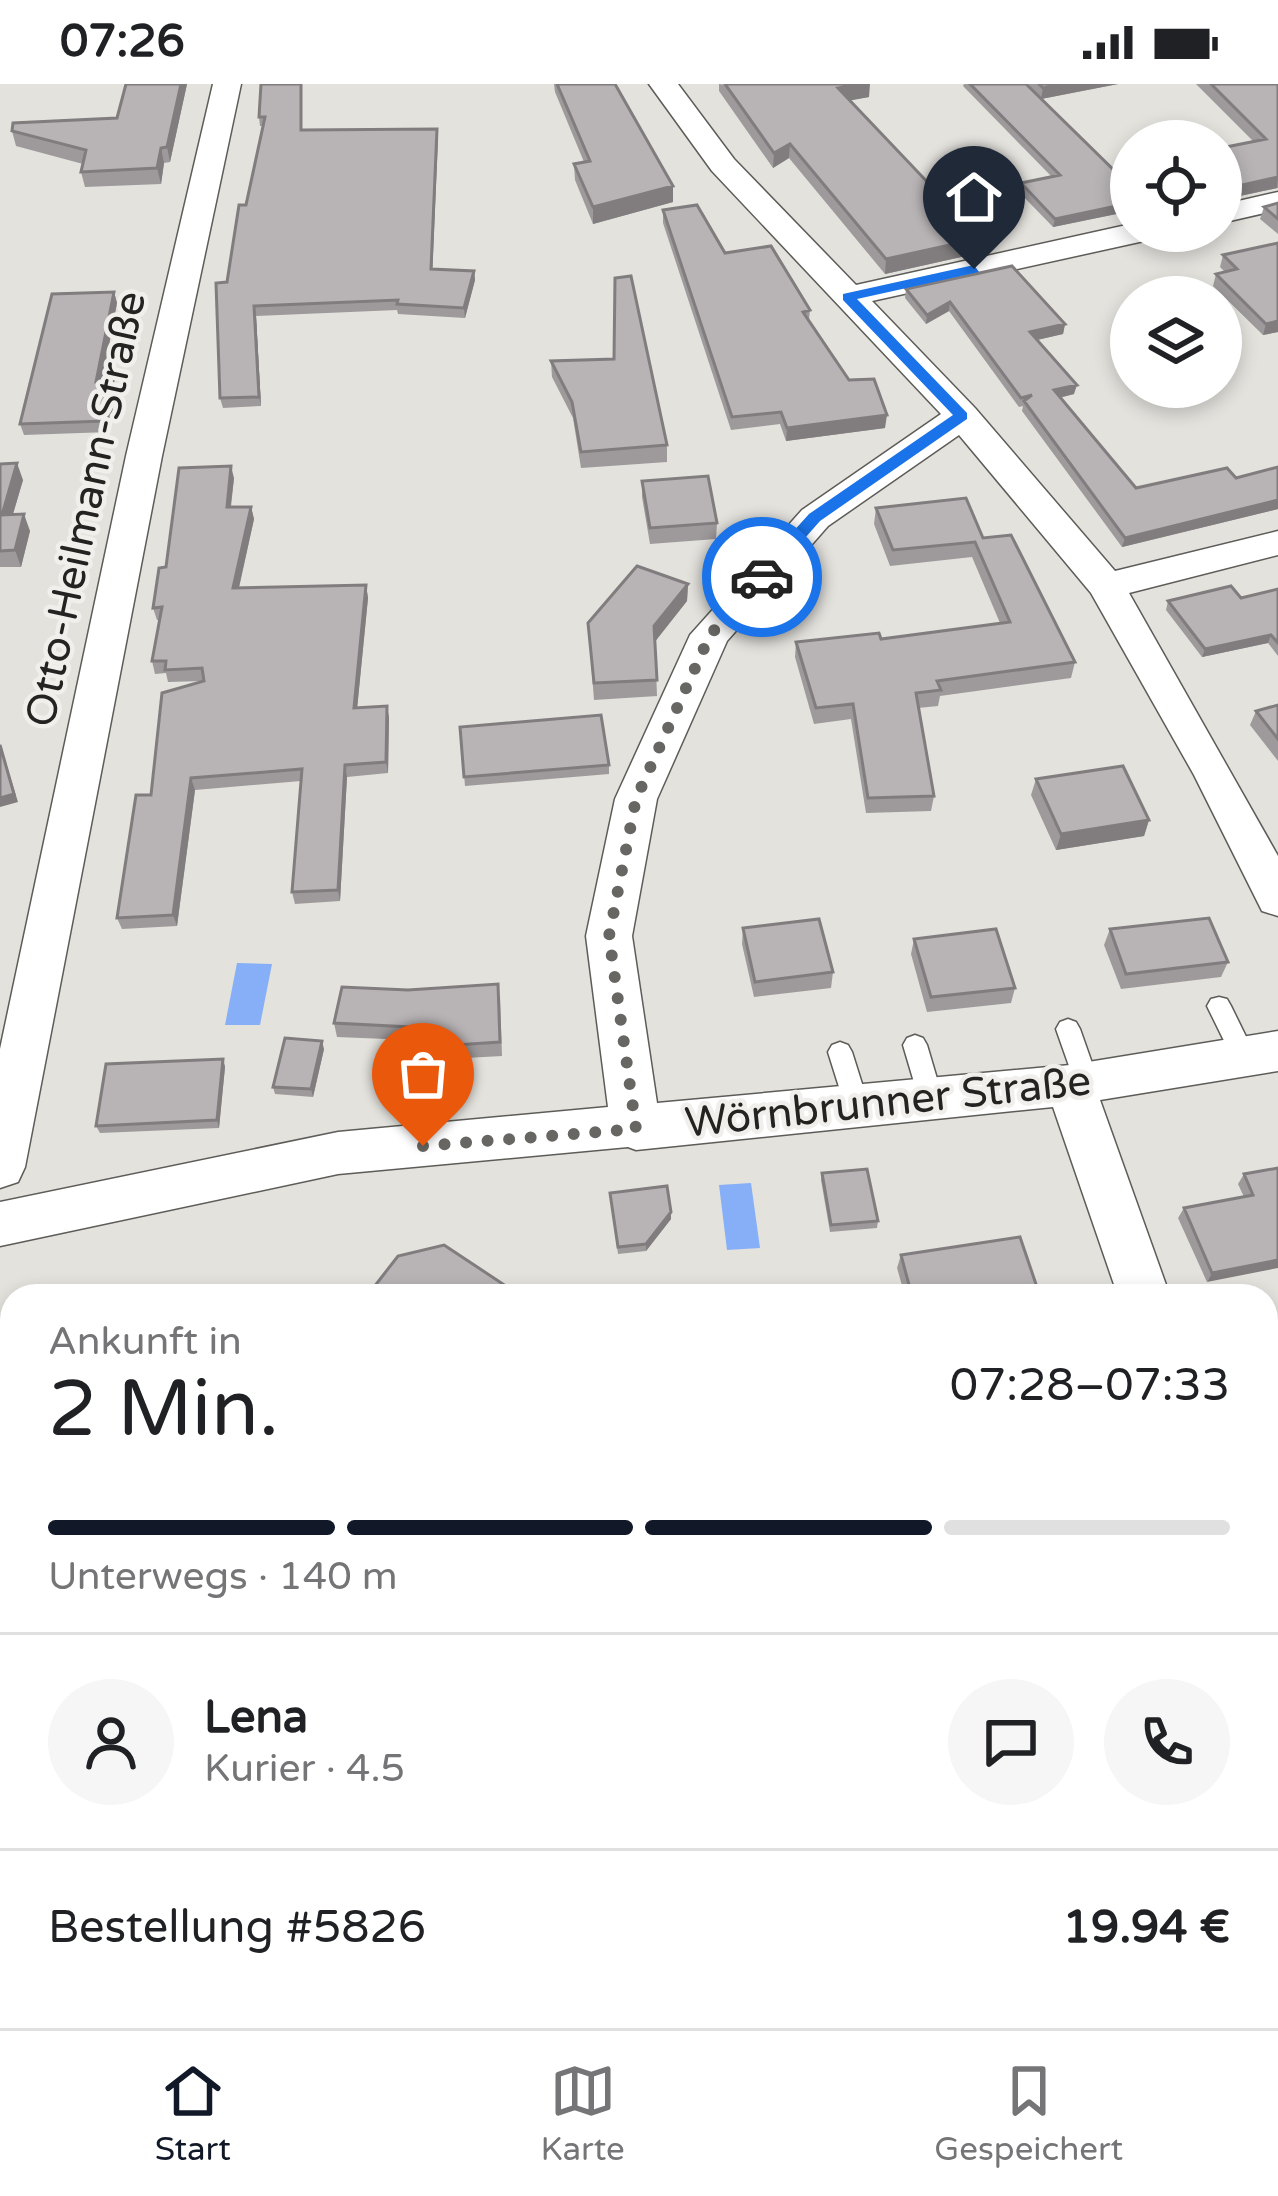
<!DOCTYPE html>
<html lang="de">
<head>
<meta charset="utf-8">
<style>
	:root { --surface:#fff; --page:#f6f6f6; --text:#202124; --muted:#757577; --line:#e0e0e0; --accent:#111827 }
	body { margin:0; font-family:"Varela Round",sans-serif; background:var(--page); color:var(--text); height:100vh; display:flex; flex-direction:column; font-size:45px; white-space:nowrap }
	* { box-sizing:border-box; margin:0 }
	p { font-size:39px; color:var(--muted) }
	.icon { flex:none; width:66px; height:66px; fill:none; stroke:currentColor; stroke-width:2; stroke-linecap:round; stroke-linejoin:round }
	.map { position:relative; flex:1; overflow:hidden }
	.sheet { position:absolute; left:0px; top:1200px; width:1278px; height:744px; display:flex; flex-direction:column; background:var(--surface); border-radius:36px 36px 0 0; box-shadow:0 6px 18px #0003 }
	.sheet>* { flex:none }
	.tools { position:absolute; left:1110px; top:36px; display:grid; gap:24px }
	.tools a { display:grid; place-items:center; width:132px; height:132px; border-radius:50%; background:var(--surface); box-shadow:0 6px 18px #0003; font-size:60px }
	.pin { position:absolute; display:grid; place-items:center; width:102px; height:102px; color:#fff; margin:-123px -51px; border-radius:50% 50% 50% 0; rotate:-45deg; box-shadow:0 0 12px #0007 }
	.pin .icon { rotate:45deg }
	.courier { position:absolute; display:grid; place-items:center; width:120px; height:120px; margin:-60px; border:9px solid #1a73e8; border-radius:50%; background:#fff; color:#222; box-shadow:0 3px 15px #0007 }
	.overview em { font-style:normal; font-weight:600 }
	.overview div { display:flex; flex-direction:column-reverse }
	.overview { display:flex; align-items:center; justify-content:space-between; height:204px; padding:0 48px }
	h1 { font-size:78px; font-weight:600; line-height:90px }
	.bar { display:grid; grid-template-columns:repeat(4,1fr); gap:18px 12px; align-content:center; height:144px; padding:0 48px }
	.bar i { height:15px; border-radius:9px; background:var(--line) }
	.bar .on { background:var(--accent) }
	.bar p { grid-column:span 4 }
	.line { display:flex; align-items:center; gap:30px; padding:0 48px; border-top:3px solid var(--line) }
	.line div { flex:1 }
	.round { display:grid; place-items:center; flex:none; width:126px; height:126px; border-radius:63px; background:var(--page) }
	.status { display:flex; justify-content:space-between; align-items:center; height:84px; padding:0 60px; background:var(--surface); direction:ltr }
	.status svg { height:33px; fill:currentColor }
	.tab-bar { display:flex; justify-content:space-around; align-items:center; height:168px; border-top:3px solid var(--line); background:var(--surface); font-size:33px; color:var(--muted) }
	.tab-bar a { display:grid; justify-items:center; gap:6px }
	.tab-bar .on { color:var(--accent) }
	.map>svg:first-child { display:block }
	.water { fill:#87aff7 }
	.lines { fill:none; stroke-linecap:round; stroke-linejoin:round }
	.service-casing { stroke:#5d5c58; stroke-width:3 }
	.minor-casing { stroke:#5d5c58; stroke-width:3 }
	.service { fill:#fff; fill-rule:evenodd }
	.minor { fill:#fff; fill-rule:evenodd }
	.wall { fill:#9e9a9c }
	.shaded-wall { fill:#817d7f }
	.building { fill:#b8b3b5; stroke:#817d7f; stroke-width:3 }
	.route { fill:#1a73e8 }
	.done { stroke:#676663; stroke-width:12; stroke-dasharray:0 21.6 }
	.labels { text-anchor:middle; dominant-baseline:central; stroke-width:9; stroke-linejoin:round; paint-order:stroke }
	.street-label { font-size:42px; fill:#242322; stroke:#f1efeb }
</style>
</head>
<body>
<div class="status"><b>07:26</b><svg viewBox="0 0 49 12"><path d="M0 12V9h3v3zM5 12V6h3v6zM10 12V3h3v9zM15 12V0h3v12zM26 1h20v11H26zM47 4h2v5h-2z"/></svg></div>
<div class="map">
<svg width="1278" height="1944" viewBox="0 0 1278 1944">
	<rect width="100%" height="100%" fill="#e3e2dd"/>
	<path class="water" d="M237,879L272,880L260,941H225Z
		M751,1099L760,1164L727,1166L719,1101Z"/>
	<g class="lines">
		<g class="service-casing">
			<path id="service" d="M1219,913L1227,915L1231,922L1256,973L1252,980H1236L1232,973L1207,922L1211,915Z
				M1068,935L1076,938L1080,945L1099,999L1096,1006H1078L1075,999L1056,945L1060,938Z
				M915,951L923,954L927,961L943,1015L940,1022H922L919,1015L903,961L907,954Z
				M840,958L848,961L852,968L869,1022L866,1029H848L845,1022L828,968L832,961Z"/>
		</g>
		<g class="minor-casing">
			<path id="minor" d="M213,0H241L162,372L25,1083L18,1098L0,1104V965L126,372Z
				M649,0H678L734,75L856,201L1131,140V147H1160L1144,157L872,217L975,324L1115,487L1278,447V471L1129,509L1278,772V832L1262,827L1194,691L1091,509L959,351L828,442L727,557L657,715L632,852L657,1019L1070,981L1278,947V987L1100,1016L1170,1212H1118L1053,1023L636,1066L628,1063L338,1090L0,1162V1118L338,1048L608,1023L586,852L615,715L690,551L802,426L941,330L712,87Z
				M1278,108V126L1221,139V121Z
				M1266,1531L1278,1536V1625L1266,1620Z"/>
		</g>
		<use href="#service" class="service"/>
		<use href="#minor" class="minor"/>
	</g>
	<path class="wall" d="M187,0L170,78L164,79L161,100L85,103L81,88L83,80L16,62L12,47L117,34Z
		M261,0L302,46L437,45L432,185L474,187L475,196L465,234L398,230L397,226L256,232L261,322L223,324L220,314L227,198L263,42H260L259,33Z
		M554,0H615L673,118L593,140L575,96L574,80L584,78L555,8Z
		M719,0L869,13L850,16L988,167L885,190L789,74L773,84L719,7Z
		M964,0H1118L1041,15L1131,103V127L1053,143L1019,108L1021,99L1052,93L963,2Z
		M1196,0H1278V104L1235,113L1221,102V64L1253,57Z
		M1278,119V150L1260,135L1264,123Z
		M663,126L810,226L809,236L849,296L885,344L786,357L780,340L731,346L663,139Z
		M1278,159V248L1263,251L1213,202L1216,190L1225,188L1220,183L1223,171Z
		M906,205L1065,240L1063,250L1037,256L1074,310L1060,314L1136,404L1236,394L1278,383V425L1122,463L1022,327L1023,322L1019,323L949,227L926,240L905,214Z
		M114,208L117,219L102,297H113L116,309L109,348L24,351L20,340Z
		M551,277L667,361V378L581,384L573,334L552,293Z
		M0,380L23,396L13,430L30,447L21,483H0Z
		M234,394L231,423H251L254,435L239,504L366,501L368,514L357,624L387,622L389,634L388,689L347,693L340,817L295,820L292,808L301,697L195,706L177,842L122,845L117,834L151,711L204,597L168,598L166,589L155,590L152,577L160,536H157L153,524L166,483Z
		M642,397L717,439L716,455L650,460L642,413Z
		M876,424L983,454L1075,578L1071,594L940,612L938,622L918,624L934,712L931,727L866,729L851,635L814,640L795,573L796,558L881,555L1000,539L972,473L890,482L874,440Z
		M688,500L687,517L655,557L657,612L594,616L588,539Z
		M1278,505V572L1268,559L1202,573L1166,526L1168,517L1241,514Z
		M1278,621V677L1250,641L1256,627Z
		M460,643L609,681V690L465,702Z
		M1036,695L1149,736L1144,752L1056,766L1031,711Z
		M743,844L833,888L831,904L754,913L742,860Z
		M1110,845L1228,878L1221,893L1121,905L1104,861Z
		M914,855L1015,904L1011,919L927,928L911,870Z
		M500,913L502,972L412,977L410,956L337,953L334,939Z
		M324,965L313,1013L275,1010L273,1003Z
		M223,975L225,983L219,1044L100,1049L96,1042Z
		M1278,1084L1207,1198L1178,1134L1184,1124L1244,1113L1238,1100L1244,1090Z
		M822,1089L878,1137L877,1144L830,1148L821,1096Z
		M611,1116L671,1135L646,1167L618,1170Z
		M901,1171L1040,1212H905L897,1184Z
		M74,1932H209L150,1941Z"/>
	<path class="shaded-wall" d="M181,0H187L170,78L167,63Z
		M861,0H870L869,13L837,19L838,4Z
		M1063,0H1118L1041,15L1043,4Z
		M437,45L438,54L432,194L431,185Z
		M790,60L789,74L773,84L774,69Z
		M161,64L164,79L161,100L157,84Z
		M1278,93L1277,104L1235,113L1238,102Z
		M673,102V118L593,140V123Z
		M1131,119V127L1053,143L1055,135Z
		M991,152L988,167L885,190L886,175Z
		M474,187L475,196L465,234L464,224Z
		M114,208L117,219L100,309L96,298Z
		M950,218L949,227L926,240L927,231Z
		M254,222L256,232L261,322L259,313Z
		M1278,237V248L1263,251L1266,240Z
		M1065,240L1063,250L1028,258L1030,248Z
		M113,297L116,309L109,348L105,337Z
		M1077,301L1074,310L1052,315L1054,306Z
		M887,331L885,344L786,357L787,344Z
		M17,379L23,396L8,447L2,431Z
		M231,382L234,394L229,435L227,423Z
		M1278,416V425L1122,463L1125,454Z
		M251,423L254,435L236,516L233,504Z
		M24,430L30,447L21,483L15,466Z
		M688,500L687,517L654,559V542Z
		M366,501L368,514L356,636L354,624Z
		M1271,551L1268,559L1202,573L1205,565Z
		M387,622L389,634L388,689L386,678Z
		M0,660L18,718L0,723Z
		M345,681L347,693L340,817L338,806Z
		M191,694L195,706L177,842L173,831Z
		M1149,736L1144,752L1056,766L1061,750Z
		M322,957L324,965L313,1013L311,1005Z
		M223,975L225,983L219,1044L217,1036Z
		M671,1128V1135L646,1167V1160Z
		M1278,1176V1184L1207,1198L1212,1189Z
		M138,1935L150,1941V1944H138Z"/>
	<path class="building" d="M126,0H181L167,63L161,64L157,84L81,88L86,66L12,47L13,39L117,34Z
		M261,0H301V46L437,45L431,185L474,187L464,224L397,220L398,216L254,222L259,313L220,314L216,199L227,198L239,121H246L265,33H259Z
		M557,0H615L673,102L593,123L574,80L590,77Z
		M725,0H861L838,4L952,124L963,122L991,152L886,175L790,60L774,69Z
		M970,0H1026L1131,103V119L1055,135L1021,99L1060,91Z
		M1039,0H1063L1043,4Z
		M1211,0H1278V93L1238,102L1221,87V64L1266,55Z
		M1278,119V135L1264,123Z
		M697,121L725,169L771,162L810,226L803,228L849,296L874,295L887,331L787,344L781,328L732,333L663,126Z
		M1278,159V237L1266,240L1216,190L1237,185L1223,171Z
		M1012,182L1065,240L1030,248L1077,301L1054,306L1136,404L1227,384L1236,394L1278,383V416L1125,454L1024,317L1032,311L1021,314L950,218L927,231L906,205Z
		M631,192L667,361L581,368L572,318L551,277L614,275L615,194Z
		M114,208L96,298L113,297L105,337L20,340L52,210Z
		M17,379L2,431L24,430L15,466L0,467V380Z
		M231,382L227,423H251L233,504L366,501L354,624L387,622L386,678L345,681L338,806L292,808L302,685L191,694L173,831L117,834L136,711H151L162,609L204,597L202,584L165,586L166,577H152L162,523L153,524L159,484L166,483L179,384Z
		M708,392L717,439L650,444L642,397Z
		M966,414L983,454L1011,451L1075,578L937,597L941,606L916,609L934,712L868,714L853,620L816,624L796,558L879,549L881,555L1010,538L975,458L893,466L876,424Z
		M637,482L688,500L654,542L657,596L594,599L588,539Z
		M1231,502L1241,514L1278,505V559L1271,551L1205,565L1168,517Z
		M1278,621V655L1256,627Z
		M601,631L609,681L464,693L460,643Z
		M0,661L14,710L0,714Z
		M1123,682L1149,736L1061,750L1036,695Z
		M1209,834L1228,878L1126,890L1110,845Z
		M819,835L833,888L755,898L743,844Z
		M996,845L1015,904L931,913L914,855Z
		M498,900L500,958L410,964V943L334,939L342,903L408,906Z
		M285,954L322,957L311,1005L273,1003Z
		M223,975L217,1036L96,1042L106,980Z
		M1278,1084V1176L1212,1189L1184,1124L1253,1111L1244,1090Z
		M867,1085L878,1137L831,1141L822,1089Z
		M667,1102L671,1128L646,1160L618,1163L610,1109Z
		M1020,1153L1040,1212H912L901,1171Z
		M444,1161L521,1212H367L398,1172Z
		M792,1202L794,1212H700Z
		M1266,1841L1278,1880V1916L1266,1918Z
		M74,1932H160L138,1935V1944H73Z"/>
	<path class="route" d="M974,181L979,188L857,215L967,329V335L820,437L767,497H756V489L809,430L953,331L843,216V210Z"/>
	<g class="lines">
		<path class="done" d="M423,1062L636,1045L609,852L636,715L710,551L762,493"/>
	</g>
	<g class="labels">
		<g class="street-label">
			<text transform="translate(86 425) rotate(-78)">Otto-Heilmann-Straße</text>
			<text transform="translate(888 1018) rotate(-6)">Wörnbrunner Straße</text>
		</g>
	</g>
</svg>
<div class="tools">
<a><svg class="icon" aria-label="locate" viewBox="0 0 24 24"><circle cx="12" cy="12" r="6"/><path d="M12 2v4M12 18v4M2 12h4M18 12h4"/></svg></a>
<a><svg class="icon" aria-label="layers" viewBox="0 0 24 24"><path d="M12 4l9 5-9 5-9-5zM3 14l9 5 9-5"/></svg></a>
</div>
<div class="pin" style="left:423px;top:1062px;background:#ea580c"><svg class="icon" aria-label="bag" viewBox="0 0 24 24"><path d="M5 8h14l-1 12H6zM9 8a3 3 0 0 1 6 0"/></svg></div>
<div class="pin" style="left:974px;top:185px;background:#1f2937"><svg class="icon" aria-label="home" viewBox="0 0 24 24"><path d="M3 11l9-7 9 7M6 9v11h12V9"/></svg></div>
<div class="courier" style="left:762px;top:493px"><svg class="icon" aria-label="car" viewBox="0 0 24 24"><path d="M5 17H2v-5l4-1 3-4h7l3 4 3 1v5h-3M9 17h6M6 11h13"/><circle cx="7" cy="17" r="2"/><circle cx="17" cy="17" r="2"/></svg></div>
<section class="sheet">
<div class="overview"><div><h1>2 Min.</h1><p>Ankunft in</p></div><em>07:28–07:33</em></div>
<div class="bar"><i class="on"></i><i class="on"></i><i class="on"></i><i></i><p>Unterwegs · 140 m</p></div>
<div class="line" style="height:216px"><a class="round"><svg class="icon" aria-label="person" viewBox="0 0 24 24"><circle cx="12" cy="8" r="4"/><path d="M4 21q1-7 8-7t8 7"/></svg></a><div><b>Lena</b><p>Kurier · 4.5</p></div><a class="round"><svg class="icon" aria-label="chat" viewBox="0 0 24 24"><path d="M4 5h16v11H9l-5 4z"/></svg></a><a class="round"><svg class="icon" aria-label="phone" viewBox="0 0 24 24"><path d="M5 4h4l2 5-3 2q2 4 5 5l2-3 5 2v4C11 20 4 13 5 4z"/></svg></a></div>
<div class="line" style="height:156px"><div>Bestellung #5826</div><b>19.94 €</b></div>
</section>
</div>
<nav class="tab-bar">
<a class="on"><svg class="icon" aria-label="home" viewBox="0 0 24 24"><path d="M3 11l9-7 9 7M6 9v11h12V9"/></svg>Start</a>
<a><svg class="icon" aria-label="map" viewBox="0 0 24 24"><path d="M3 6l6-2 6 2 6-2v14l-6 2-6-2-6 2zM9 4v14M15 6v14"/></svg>Karte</a>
<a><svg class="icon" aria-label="saved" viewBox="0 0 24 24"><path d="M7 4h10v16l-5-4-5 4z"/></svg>Gespeichert</a>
</nav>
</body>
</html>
